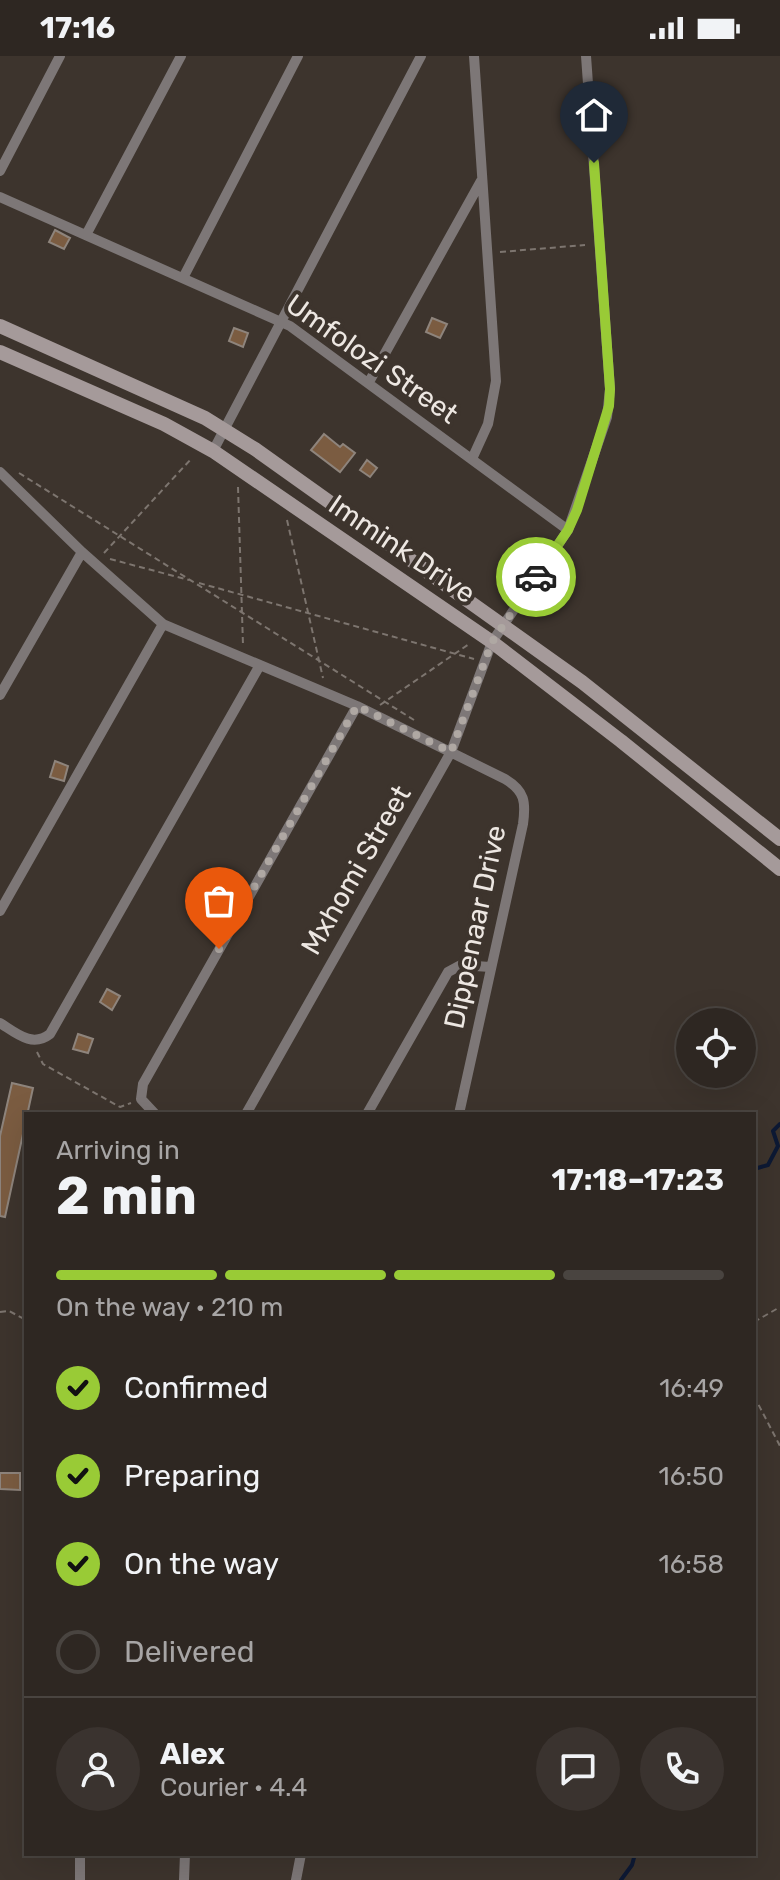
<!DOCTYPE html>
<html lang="en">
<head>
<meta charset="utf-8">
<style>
	:root { --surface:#2e2722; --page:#3a332f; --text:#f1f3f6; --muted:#a7a5a5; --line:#494440; --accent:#99cb36 }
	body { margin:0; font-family:Rubik,sans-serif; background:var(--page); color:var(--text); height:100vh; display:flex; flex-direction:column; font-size:30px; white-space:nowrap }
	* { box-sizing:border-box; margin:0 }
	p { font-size:26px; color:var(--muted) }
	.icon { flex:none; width:44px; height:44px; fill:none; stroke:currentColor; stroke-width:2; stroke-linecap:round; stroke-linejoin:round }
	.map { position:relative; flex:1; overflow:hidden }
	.side { position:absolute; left:24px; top:1056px; width:732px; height:744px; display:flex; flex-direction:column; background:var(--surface); border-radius:0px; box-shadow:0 8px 32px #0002,0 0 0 2px var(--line) }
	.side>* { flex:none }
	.buttons { position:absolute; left:676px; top:952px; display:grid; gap:16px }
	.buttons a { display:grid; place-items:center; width:80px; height:80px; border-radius:50%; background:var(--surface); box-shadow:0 8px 32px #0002,0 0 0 2px var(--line); font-size:40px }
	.pin { position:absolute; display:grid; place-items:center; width:68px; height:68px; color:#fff; margin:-82px -34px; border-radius:50% 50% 50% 0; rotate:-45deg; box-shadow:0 0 8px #0007 }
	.pin .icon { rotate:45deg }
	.courier { position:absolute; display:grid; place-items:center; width:80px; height:80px; margin:-40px; border:6px solid #99cb36; border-radius:50%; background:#fff; color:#222; box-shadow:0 2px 10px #0007 }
	.summary em { font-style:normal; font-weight:700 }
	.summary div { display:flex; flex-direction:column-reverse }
	.summary { display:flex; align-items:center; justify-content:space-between; height:136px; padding:0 32px }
	h1 { font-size:52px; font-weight:700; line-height:60px }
	.bar { display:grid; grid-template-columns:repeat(4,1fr); gap:12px 8px; align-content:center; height:96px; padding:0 32px }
	.bar i { height:10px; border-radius:6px; background:var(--line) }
	.bar .on { background:var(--accent) }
	.bar p { grid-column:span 4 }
	.line { display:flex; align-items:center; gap:20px; padding:0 32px; border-top:2px solid var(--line) }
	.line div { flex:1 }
	.round { display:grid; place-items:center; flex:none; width:84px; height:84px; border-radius:42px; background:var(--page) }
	ol { padding:0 32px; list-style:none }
	li { display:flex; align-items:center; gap:24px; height:88px }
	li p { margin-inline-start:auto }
	li .icon { padding:8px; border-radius:50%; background:var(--accent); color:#111; stroke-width:4 }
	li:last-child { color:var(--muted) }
	li i { width:44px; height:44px; border:4px solid var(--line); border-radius:50% }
	.status { display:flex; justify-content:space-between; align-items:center; height:56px; padding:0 40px; background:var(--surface); direction:ltr }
	.status svg { height:22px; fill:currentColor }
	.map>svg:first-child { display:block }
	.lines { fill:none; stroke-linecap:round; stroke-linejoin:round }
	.stream { stroke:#0d1934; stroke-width:4 }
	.building { fill:#7b5c41; stroke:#8e847c; stroke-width:2 }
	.path { stroke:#7d756f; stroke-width:2; stroke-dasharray:6 4; stroke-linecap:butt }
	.minor { stroke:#7d7777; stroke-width:10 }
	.secondary { stroke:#a59a9a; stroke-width:14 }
	.done { stroke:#afa8a3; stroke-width:8; stroke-dasharray:0 14.4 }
	.route { stroke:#99cb36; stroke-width:10 }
	.labels { text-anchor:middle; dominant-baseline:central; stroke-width:8; stroke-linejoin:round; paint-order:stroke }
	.street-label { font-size:28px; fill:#ede7e2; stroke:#3d342d }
</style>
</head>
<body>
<div class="status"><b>17:16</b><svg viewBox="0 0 49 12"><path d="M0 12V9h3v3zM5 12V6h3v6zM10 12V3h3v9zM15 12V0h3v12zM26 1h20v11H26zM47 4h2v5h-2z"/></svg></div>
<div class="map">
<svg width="780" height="1824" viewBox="0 0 780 1824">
	<rect width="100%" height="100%" fill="#3d342d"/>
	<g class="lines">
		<path class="stream" d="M754,1113L768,1109L778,1090L773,1075L780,1068
			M621,1824L632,1809L635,1798"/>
	</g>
	<path class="building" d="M55,174L70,182L64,193L49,186Z
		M432,262L447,268L440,282L426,276Z
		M234,272L248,277L243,291L229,285Z
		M324,378L340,391L343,388L355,397L340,416L311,394Z
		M367,404L377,412L370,421L360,414Z
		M55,705L68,710L64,725L50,721Z
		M107,933L120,940L112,954L100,946Z
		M78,978L93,983L88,997L73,993Z
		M12,1027L33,1032L5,1161L0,1160V1080Z
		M0,1417H20V1434L0,1433Z"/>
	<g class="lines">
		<path class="path" d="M500,196L585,189
			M19,417L414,664
			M238,431L243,589
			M287,464L323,622
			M104,497L192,402
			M110,503L189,524
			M199,527L474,603
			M380,649L469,588
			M37,996L43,1008L120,1051L131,1047
			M0,1256L9,1255L26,1264
			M754,1266L780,1251
			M754,1340L780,1390"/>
		<path class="minor" d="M0,115L60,0
			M0,141L290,270L568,474
			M86,179L181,0
			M183,222L298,0
			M369,326L481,125
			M213,395L421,0
			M472,403L488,368L496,325L474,0
			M0,416L82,496L163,568L357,650L505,723C525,735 526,746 523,768L459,1058
			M0,639L82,496
			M0,855L163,568
			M0,967C16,977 32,992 50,978L260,609
			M155,1058L141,1043L143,1028L357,650
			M246,1058L451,696L492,586L568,474L607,361L610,333L586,0
			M367,1058L448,916L461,909L490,911
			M80,1824V1798
			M184,1824L185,1798
			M296,1824L301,1798"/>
		<path class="secondary" d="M0,270L205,362L255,393L582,626L780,783
			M0,296L164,368L213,395L492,586L621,685L780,813"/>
	</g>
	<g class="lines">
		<path class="done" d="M219,893L357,650L451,696L492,586L536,521"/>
		<path class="route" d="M536,521L568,474L577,454L609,350L610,333L594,107"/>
	</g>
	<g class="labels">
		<g class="street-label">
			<text transform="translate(372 303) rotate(35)">Umfolozi Street</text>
			<text transform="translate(402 493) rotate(34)">Immink Drive</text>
			<text transform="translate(356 814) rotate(-60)">Mxhomi Street</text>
			<text transform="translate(475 871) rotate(-78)">Dippenaar Drive</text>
		</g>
	</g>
</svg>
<div class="buttons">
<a><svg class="icon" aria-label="locate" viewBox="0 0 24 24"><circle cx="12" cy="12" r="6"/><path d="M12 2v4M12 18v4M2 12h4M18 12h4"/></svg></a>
</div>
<div class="pin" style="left:219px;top:893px;background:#ea580c"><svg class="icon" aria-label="bag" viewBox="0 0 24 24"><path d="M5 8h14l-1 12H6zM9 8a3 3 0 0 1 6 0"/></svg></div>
<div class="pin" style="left:594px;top:107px;background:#1f2937"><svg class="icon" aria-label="home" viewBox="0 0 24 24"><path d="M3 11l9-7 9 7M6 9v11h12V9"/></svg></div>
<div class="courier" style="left:536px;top:521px"><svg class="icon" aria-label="car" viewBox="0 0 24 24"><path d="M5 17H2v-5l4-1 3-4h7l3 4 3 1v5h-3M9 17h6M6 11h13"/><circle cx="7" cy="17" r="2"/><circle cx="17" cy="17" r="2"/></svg></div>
<section class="side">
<div class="summary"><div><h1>2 min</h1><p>Arriving in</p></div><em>17:18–17:23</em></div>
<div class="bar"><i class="on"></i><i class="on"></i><i class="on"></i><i></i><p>On the way · 210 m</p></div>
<ol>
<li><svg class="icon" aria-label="check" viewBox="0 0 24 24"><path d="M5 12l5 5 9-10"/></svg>Confirmed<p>16:49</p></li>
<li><svg class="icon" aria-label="check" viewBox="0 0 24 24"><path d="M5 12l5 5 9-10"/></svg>Preparing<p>16:50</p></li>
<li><svg class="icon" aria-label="check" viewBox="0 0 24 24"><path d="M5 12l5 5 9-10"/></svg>On the way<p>16:58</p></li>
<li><i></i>Delivered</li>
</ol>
<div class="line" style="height:144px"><a class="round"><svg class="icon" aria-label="person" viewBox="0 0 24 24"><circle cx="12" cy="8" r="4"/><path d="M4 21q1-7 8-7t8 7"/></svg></a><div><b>Alex</b><p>Courier · 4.4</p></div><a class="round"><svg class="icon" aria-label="chat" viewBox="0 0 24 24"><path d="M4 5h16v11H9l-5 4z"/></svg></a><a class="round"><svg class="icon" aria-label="phone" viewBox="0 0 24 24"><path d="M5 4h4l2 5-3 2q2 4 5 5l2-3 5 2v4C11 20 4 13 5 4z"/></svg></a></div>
</section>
</div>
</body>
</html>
